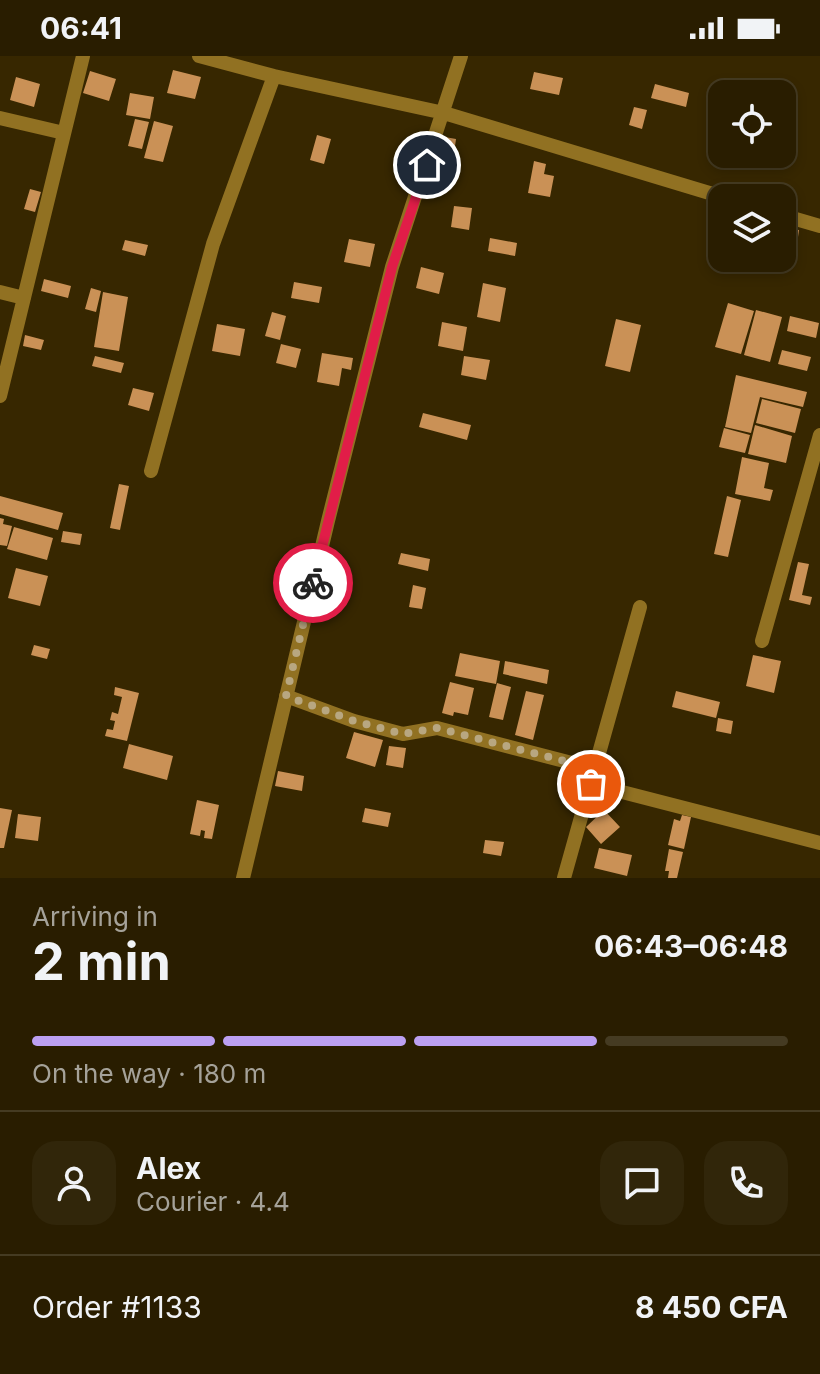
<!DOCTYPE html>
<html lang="en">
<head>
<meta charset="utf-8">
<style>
	:root { --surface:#291d00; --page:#31260a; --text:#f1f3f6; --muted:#a5a299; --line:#453b22; --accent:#bca0f2 }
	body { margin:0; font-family:Inter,sans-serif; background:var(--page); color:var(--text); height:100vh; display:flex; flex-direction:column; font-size:30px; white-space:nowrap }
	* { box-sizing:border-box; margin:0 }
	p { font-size:26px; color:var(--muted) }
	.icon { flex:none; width:44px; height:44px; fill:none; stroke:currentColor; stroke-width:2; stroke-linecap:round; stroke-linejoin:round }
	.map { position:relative; height:822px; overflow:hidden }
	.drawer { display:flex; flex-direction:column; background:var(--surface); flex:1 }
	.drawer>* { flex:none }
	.tools { position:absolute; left:708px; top:24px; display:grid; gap:16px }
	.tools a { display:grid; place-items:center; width:88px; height:88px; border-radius:16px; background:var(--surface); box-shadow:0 4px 12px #0003,0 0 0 2px var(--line); font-size:40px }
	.pin { position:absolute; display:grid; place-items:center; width:68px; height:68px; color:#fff; margin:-34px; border:4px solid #fff; border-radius:50%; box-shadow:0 2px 8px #0007 }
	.courier { position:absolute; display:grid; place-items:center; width:80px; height:80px; margin:-40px; border:6px solid #e11d48; border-radius:50%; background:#fff; color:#222; box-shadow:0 2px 10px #0007 }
	.headline em { font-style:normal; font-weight:700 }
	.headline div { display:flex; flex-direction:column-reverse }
	.headline { display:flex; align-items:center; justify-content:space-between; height:136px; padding:0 32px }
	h1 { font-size:52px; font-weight:700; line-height:60px }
	.bar { display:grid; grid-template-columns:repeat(4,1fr); gap:12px 8px; align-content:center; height:96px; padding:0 32px }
	.bar i { height:10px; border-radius:6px; background:var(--line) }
	.bar .selected { background:var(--accent) }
	.bar p { grid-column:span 4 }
	.line { display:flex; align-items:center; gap:20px; padding:0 32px; border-top:2px solid var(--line) }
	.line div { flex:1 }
	.round { display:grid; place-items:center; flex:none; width:84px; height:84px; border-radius:24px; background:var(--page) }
	.status { display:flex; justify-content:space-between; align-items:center; height:56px; padding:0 40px; background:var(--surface); direction:ltr }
	.status svg { height:22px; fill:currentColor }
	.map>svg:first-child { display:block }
	.building { fill:#ca9156 }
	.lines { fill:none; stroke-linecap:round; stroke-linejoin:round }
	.minor { stroke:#917122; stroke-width:14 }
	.done { stroke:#b8a781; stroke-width:8; stroke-dasharray:0 14.4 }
	.route { stroke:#e11d48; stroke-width:10 }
</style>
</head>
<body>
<div class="status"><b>06:41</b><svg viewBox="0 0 49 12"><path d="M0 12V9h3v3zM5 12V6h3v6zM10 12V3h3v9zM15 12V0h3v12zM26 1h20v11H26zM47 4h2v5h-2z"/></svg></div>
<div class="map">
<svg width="820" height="822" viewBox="0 0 820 822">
	<rect width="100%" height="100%" fill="#372700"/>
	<path class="building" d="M173,14L201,21L195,43L167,37Z
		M90,15L116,23L109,45L83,37Z
		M534,16L563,22L559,39L530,33Z
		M16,21L40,28L34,51L10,44Z
		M655,28L689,37L686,51L651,42Z
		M130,37L154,41L150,63L126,59Z
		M634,51L647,54L642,73L629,69Z
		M135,63L149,66L142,93L128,90Z
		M154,65L173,70L163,106L144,102Z
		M317,79L331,83L324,108L310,104Z
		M439,80L456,83L454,97L437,95Z
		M534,105L546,108L544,118L554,120L550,141L528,137Z
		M30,133L41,136L35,156L24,153Z
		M454,150L472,152L469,174L451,171Z
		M782,172L799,174L796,195H792L790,209L768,206L769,202H782Z
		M490,182L517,187L515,200L488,195Z
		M349,183L375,188L370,211L344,206Z
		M125,184L148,189L145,200L122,194Z
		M421,211L444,217L439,238L416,232Z
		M44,223L71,230L68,242L41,235Z
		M294,226L322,231L319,247L291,242Z
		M483,227L506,232L500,266L477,261Z
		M91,232L101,235L96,256L85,253Z
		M103,236L128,241L119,295L94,291Z
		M728,247L754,255L741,298L715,291Z
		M756,254L782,261L770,306L744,299Z
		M272,256L286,260L280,284L265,280Z
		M790,260L819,267L816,282L787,275Z
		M616,263L641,269L630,316L605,310Z
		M442,266L467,271L463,295L438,290Z
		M217,268L245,273L240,300L212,295Z
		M25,279L44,284L41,294L23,290Z
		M281,288L301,293L296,312L276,307Z
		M782,294L811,301L807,315L778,308Z
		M322,297L353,302L351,314L342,312L339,330L317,326Z
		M95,300L124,307L121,317L92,310Z
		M464,300L490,304L486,324L461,319Z
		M736,319L807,336L803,351L760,341L751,377L725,371Z
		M133,332L154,337L149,355L128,349Z
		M762,343L801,353L795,377L756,367Z
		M423,357L471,369L467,384L419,371Z
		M755,369L792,380L786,407L748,398Z
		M724,372L750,379L745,397L719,391Z
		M742,401L769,407L764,432L773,434L770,445L735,438Z
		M119,428L129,430L120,474L110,472Z
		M0,440L63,457L58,474L0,458Z
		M727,440L741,444L728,501L714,498Z
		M0,462L4,463L3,468L12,470L7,490L0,489Z
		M14,471L53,482L47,504L7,493Z
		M63,475L82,478L80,489L61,486Z
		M401,497L430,503L428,515L398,508Z
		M798,506L809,508L802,539L812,541L810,549L789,544Z
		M16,512L48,520L40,550L8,542Z
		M413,529L426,532L422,553L409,551Z
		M34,589L50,593L47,603L31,599Z
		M460,597L500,605L496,628L455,620Z
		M753,599L781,605L774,637L746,630Z
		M505,605L549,614L547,628L503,618Z
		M450,626L474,632L468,659L454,656L453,660L442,657Z
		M497,627L511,631L503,664L489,661Z
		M115,631L139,637L127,685L105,680L107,673L113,674L115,665L110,664L112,656L118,658L122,641L114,639Z
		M526,635L544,639L533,684L515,679Z
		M676,635L720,646L716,662L672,651Z
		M718,662L733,665L731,678L716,675Z
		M354,676L383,684L375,711L346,702Z
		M129,688L173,700L167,724L123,712Z
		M389,690L406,692L403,712L386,709Z
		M278,715L304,720L302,735L275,730Z
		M197,744L219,749L212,783L204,782L205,775L201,774L200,780L190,778Z
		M0,752L12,754L4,792H0Z
		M365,752L391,757L388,771L362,766Z
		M604,754L620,771L601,788L586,771Z
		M18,758L41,761L38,785L15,782Z
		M682,759L691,761L684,793L668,789L674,763L680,765Z
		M485,784L504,786L501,800L483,797Z
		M599,792L632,799L627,820L594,812Z
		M669,793L683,796L677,822H668L669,815H665Z"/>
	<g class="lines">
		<path class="minor" d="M199,0L274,20L444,57L726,142
			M0,62L64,77
			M782,159L820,170
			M0,236L24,242
			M0,340L83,0
			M151,415L213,188L274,20
			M762,585L820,379
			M286,640L354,665L403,678L437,672L595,713
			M591,728L820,787
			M243,822L328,465L392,211L461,0
			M564,822L640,551"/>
	</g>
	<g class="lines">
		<path class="done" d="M313,527L286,640L354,665L403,678L437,672L595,713L591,728"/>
		<path class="route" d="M313,527L392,211L427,109"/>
	</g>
</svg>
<div class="tools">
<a><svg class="icon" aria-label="locate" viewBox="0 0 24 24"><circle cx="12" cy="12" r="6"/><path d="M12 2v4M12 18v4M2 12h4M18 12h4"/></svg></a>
<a><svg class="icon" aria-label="layers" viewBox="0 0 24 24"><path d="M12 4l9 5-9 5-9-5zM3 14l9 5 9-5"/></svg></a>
</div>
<div class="pin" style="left:591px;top:728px;background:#ea580c"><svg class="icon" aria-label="bag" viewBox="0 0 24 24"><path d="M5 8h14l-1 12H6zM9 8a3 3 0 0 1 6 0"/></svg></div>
<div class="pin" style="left:427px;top:109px;background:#1f2937"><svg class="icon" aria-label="home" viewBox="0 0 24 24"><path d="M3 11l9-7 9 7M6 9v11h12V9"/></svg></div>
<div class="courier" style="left:313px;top:527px"><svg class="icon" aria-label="bike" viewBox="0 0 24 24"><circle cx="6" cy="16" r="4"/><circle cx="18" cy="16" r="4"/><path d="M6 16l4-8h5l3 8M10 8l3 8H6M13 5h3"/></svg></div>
</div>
<section class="drawer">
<div class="headline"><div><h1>2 min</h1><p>Arriving in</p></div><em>06:43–06:48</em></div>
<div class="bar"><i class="selected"></i><i class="selected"></i><i class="selected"></i><i></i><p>On the way · 180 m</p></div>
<div class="line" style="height:144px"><a class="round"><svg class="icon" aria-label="person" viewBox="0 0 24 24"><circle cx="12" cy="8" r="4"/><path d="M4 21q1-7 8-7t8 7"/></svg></a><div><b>Alex</b><p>Courier · 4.4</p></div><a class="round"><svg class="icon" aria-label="chat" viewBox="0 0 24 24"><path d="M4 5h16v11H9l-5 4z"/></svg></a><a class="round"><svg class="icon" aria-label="phone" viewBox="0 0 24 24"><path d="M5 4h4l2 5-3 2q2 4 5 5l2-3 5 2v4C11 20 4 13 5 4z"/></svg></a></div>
<div class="line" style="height:104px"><div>Order #1133</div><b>8 450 CFA</b></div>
</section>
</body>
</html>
